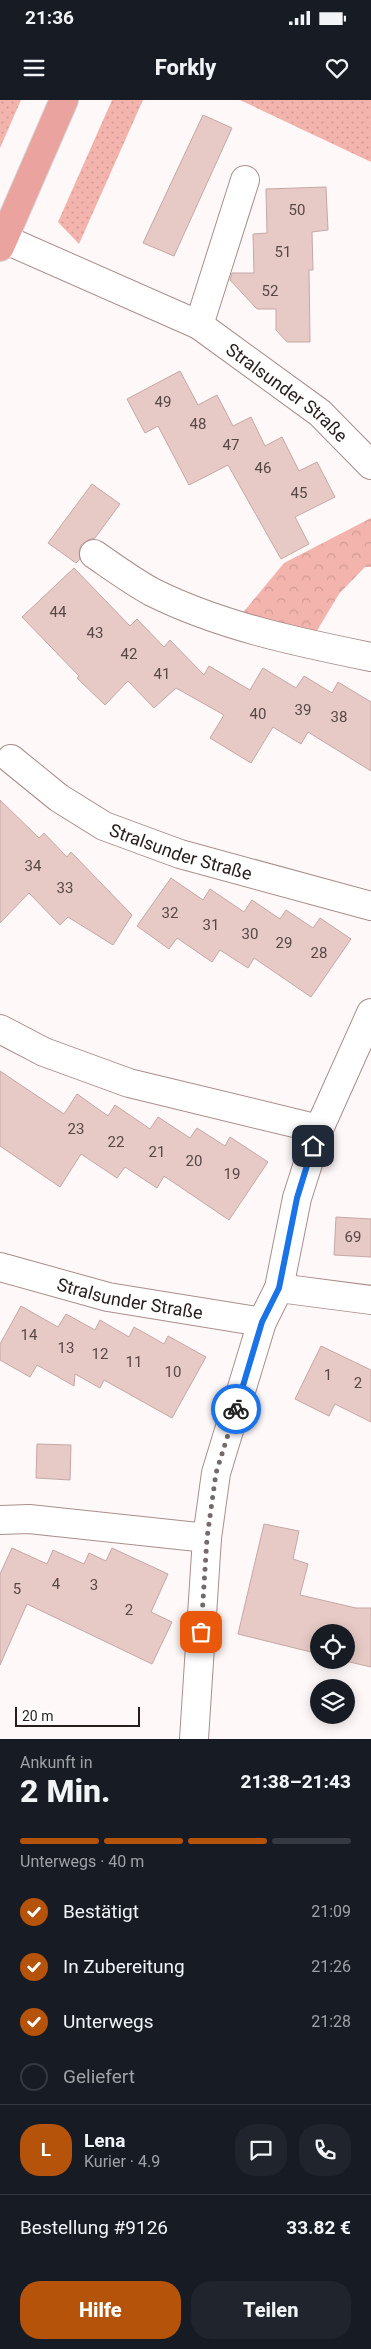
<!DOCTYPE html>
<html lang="de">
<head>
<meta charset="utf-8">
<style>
	:root { --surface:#171b24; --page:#20242c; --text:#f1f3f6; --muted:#9ea1a6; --line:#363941; --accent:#b45309 }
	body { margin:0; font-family:Roboto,sans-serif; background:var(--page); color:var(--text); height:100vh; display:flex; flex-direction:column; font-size:19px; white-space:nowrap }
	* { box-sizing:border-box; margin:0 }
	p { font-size:16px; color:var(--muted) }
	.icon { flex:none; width:28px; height:28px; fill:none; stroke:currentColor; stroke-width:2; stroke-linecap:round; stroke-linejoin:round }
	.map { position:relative; height:1639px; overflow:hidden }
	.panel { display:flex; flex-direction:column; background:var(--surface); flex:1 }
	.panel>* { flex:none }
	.tools { position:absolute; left:310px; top:1524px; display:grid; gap:10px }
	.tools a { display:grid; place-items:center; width:45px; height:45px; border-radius:50%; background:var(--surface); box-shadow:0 2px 12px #0003; font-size:25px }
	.scale { position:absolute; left:15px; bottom:12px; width:125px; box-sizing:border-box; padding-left:5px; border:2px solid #271d1c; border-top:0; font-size:14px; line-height:18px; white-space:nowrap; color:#271d1c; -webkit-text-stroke:4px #fff; paint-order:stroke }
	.pin { position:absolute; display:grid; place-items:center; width:42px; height:42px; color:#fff; margin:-21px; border-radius:10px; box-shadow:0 2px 8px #0006 }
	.courier { position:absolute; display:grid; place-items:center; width:50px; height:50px; margin:-25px; border:4px solid #1a73e8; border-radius:50%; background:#fff; color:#222; box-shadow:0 1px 6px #0007 }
	.head em { font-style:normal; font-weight:800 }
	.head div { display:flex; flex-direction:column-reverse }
	.head { display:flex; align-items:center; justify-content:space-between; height:85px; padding:0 20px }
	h1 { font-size:32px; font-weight:800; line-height:38px }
	.bar { display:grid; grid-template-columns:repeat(4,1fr); gap:8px 5px; align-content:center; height:60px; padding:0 20px }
	.bar i { height:6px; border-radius:4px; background:var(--line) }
	.bar .current { background:var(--accent) }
	.bar p { grid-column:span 4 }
	.line { display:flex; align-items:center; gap:12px; padding:0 20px; border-top:1px solid var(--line) }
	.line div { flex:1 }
	.round { display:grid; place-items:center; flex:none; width:52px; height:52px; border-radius:20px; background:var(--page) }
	ol { padding:0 20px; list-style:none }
	li { display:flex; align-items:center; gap:15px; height:55px }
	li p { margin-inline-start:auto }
	li .icon { padding:5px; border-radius:50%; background:var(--accent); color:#fff; stroke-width:4 }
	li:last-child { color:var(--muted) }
	li i { width:28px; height:28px; border:2px solid var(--line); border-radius:50% }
	.cta { display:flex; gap:10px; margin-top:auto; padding:10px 20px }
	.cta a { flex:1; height:58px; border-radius:20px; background:var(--accent); color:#fff; font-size:20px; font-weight:800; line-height:58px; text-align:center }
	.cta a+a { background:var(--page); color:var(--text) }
	.status { display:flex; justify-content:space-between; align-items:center; height:35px; padding:0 25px; background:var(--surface); direction:ltr }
	.status svg { height:14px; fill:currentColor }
	header { display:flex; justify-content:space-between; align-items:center; height:65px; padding:0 20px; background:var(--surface); font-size:22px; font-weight:800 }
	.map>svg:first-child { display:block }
	.grass { fill:url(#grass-dots) }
	.park { fill:url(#park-crowns) }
	.building { fill:#e7cac6; stroke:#c5a8a5 }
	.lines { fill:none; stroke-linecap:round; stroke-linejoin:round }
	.minor-casing { stroke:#a98e8b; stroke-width:30 }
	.major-casing { stroke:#d8d6d6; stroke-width:30 }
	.minor { stroke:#fff; stroke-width:28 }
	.major { stroke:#eba39f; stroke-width:28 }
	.done { stroke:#736a69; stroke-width:5; stroke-dasharray:0 9 }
	.route { stroke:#1a73e8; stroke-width:6 }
	.labels { text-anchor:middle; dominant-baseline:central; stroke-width:4.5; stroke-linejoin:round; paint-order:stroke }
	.number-label { font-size:15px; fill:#574846 }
	.street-label { font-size:18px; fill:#271d1c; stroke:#fff }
</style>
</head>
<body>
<div class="status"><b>21:36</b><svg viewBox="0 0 49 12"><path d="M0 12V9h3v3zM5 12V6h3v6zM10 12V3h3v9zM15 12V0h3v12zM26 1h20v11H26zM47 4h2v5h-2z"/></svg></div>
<header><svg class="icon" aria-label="menu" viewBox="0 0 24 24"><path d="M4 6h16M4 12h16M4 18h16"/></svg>Forkly<svg class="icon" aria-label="heart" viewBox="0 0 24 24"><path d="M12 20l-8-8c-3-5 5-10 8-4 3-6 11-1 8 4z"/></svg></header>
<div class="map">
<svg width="371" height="1639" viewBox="0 0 371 1639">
	<defs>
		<pattern id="grass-dots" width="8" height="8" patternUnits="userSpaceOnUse" patternTransform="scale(1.25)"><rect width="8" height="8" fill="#f4b4ae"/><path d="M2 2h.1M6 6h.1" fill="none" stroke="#d19a95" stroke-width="1.8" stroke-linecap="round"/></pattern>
		<pattern id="park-crowns" width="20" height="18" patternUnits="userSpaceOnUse" patternTransform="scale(1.25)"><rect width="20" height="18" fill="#f4b4ae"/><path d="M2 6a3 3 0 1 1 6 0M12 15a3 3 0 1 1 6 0" fill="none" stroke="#d19a95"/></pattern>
	</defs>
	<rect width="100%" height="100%" fill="#fff8f8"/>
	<path class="grass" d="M0,0H21L0,48Z
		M112,0H143L79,144L58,122Z
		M240,0H371V62Z"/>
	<path class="park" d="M371,418V467H365L339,494L315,534L241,515L284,463Z"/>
	<path class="building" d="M203,15L232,28L174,156L143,143Z
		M326,87L328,130L312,132L313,170H309L310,242H287L276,230V209H257L230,180L232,173H254L253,134L267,133L266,89Z
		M180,271L198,305L217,295L233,326L251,317L265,346L282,337L299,371L317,362L335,397L295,417L309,444L281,459L228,365L189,385L158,326L145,333L127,299Z
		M92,384L120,404L95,438L88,440L81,445L79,452L80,459L76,463L48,443Z
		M74,468L130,526L137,519L164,547L170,540L204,575L209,566L250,590L263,568L296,588L304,576L332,593L338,582L371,602V671L308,632L301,644L273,627L251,663L210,638L224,615L176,588L154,608L128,581L105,605L77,578L79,576L22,517Z
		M0,700L39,738L44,733L67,757L71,752L132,815L113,845L68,817L60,825L29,793L0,823Z
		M171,778L203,800L210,789L244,812L252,800L280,819L286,810L313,828L320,818L351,839L311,897L254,858L248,868L220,850L212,862L177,838L169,849L137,826Z
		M0,971L64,1014L77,994L108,1016L115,1005L150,1029L158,1017L190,1038L197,1028L225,1046L230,1037L268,1062L229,1120L164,1076L157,1088L125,1067L117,1078L81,1054L60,1087L0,1046Z
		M336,1117L371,1119V1157L334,1155Z
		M21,1206L58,1227L66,1214L95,1230L100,1220L129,1237L134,1227L164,1244L168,1236L206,1257L172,1318L104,1280L100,1288L75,1274L74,1286L37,1265L30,1277L0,1260V1244Z
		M321,1246L371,1270V1322L335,1304L329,1316L295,1299Z
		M37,1344L71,1345L70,1380L36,1378Z
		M264,1424L299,1431L293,1459L308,1464L300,1495L356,1508H371V1567L341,1560H346V1532H319V1554L238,1534Z
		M12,1448L47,1464L53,1450L84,1464L89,1453L106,1461L112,1448L168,1474L151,1512L172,1522L152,1564L27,1504L0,1565V1474Z"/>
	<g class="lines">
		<g class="minor-casing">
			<g id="minor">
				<path id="s1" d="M4,139L199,225L320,313L371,365"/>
				<path d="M199,225L245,80"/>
				<path d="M94,454C113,467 132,481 152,492C220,526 297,542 371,557"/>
				<path id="s2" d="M11,659L59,698L104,726L180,754L371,806"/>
				<path d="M0,929L44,952L129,983L319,1029"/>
				<path id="s3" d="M0,1167L108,1197L262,1222"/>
				<path d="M279,1188L371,1200"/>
				<path d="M0,1420L29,1419L207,1438"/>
				<path d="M194,1639L207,1438L216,1373L262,1222L279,1188L297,1098L319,1029L371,913"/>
			</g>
		</g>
		<g class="major-casing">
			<path id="major" d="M0,147L64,0"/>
		</g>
		<use href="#minor" class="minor"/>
		<use href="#major" class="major"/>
	</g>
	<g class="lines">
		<path class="done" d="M201,1532L207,1438L216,1373L236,1309"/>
		<path class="route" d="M236,1309L262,1222L279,1188L297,1098L313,1046"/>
	</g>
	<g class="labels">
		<g class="number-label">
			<text x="297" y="110">50</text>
			<text x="283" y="152">51</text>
			<text x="270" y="191">52</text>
			<text x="163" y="302">49</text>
			<text x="198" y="324">48</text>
			<text x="231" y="345">47</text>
			<text x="263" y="368">46</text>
			<text x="299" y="393">45</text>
			<text x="58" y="512">44</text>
			<text x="95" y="533">43</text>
			<text x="129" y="554">42</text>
			<text x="162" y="574">41</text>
			<text x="303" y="610">39</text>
			<text x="258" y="614">40</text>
			<text x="339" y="617">38</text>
			<text x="33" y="766">34</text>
			<text x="65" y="788">33</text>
			<text x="170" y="813">32</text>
			<text x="211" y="825">31</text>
			<text x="250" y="834">30</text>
			<text x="284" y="843">29</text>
			<text x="319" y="853">28</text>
			<text x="76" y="1029">23</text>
			<text x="116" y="1042">22</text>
			<text x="157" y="1052">21</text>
			<text x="194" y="1061">20</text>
			<text x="232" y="1074">19</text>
			<text x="353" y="1137">69</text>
			<text x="29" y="1235">14</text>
			<text x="66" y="1248">13</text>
			<text x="100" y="1254">12</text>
			<text x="134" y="1262">11</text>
			<text x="173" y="1272">10</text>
			<text x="328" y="1275">1</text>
			<text x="358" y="1283">2</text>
			<text x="56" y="1484">4</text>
			<text x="94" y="1485">3</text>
			<text x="17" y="1489">5</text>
			<text x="129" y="1510">2</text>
		</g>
		<g class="street-label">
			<text stroke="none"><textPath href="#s1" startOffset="324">Stralsunder Straße</textPath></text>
			<text stroke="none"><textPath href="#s2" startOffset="196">Stralsunder Straße</textPath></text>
			<text stroke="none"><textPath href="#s3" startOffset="134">Stralsunder Straße</textPath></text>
		</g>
	</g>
</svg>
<div class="tools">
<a><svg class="icon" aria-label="locate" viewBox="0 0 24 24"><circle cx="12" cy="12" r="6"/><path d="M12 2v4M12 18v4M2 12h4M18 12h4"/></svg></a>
<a><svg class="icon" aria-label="layers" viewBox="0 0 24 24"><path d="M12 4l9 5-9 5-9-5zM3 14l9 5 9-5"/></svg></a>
</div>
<div class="scale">20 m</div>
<div class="pin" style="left:201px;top:1532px;background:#ea580c"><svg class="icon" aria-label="bag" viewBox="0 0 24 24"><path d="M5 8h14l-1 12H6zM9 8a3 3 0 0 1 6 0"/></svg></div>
<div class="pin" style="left:313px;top:1046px;background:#1f2937"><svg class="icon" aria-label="home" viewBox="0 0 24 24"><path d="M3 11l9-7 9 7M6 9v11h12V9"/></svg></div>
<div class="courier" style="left:236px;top:1309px"><svg class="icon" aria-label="bike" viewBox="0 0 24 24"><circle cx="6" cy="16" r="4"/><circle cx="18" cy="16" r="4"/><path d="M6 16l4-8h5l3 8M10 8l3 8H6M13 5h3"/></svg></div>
</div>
<section class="panel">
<div class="head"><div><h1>2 Min.</h1><p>Ankunft in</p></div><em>21:38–21:43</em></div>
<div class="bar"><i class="current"></i><i class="current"></i><i class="current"></i><i></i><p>Unterwegs · 40 m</p></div>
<ol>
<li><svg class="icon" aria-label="check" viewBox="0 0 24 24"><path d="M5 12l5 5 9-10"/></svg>Bestätigt<p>21:09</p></li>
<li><svg class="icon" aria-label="check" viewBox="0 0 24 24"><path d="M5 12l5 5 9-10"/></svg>In Zubereitung<p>21:26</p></li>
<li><svg class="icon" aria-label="check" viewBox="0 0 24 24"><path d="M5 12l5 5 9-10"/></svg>Unterwegs<p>21:28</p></li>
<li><i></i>Geliefert</li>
</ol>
<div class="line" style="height:90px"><b class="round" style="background:var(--accent);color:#fff">L</b><div><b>Lena</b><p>Kurier · 4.9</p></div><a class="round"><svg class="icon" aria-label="chat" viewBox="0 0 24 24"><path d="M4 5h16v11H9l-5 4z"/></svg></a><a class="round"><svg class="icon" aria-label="phone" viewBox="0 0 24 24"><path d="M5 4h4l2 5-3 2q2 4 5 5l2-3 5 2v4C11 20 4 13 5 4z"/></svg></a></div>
<div class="line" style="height:65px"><div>Bestellung #9126</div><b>33.82 €</b></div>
<div class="cta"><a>Hilfe</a><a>Teilen</a></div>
</section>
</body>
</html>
